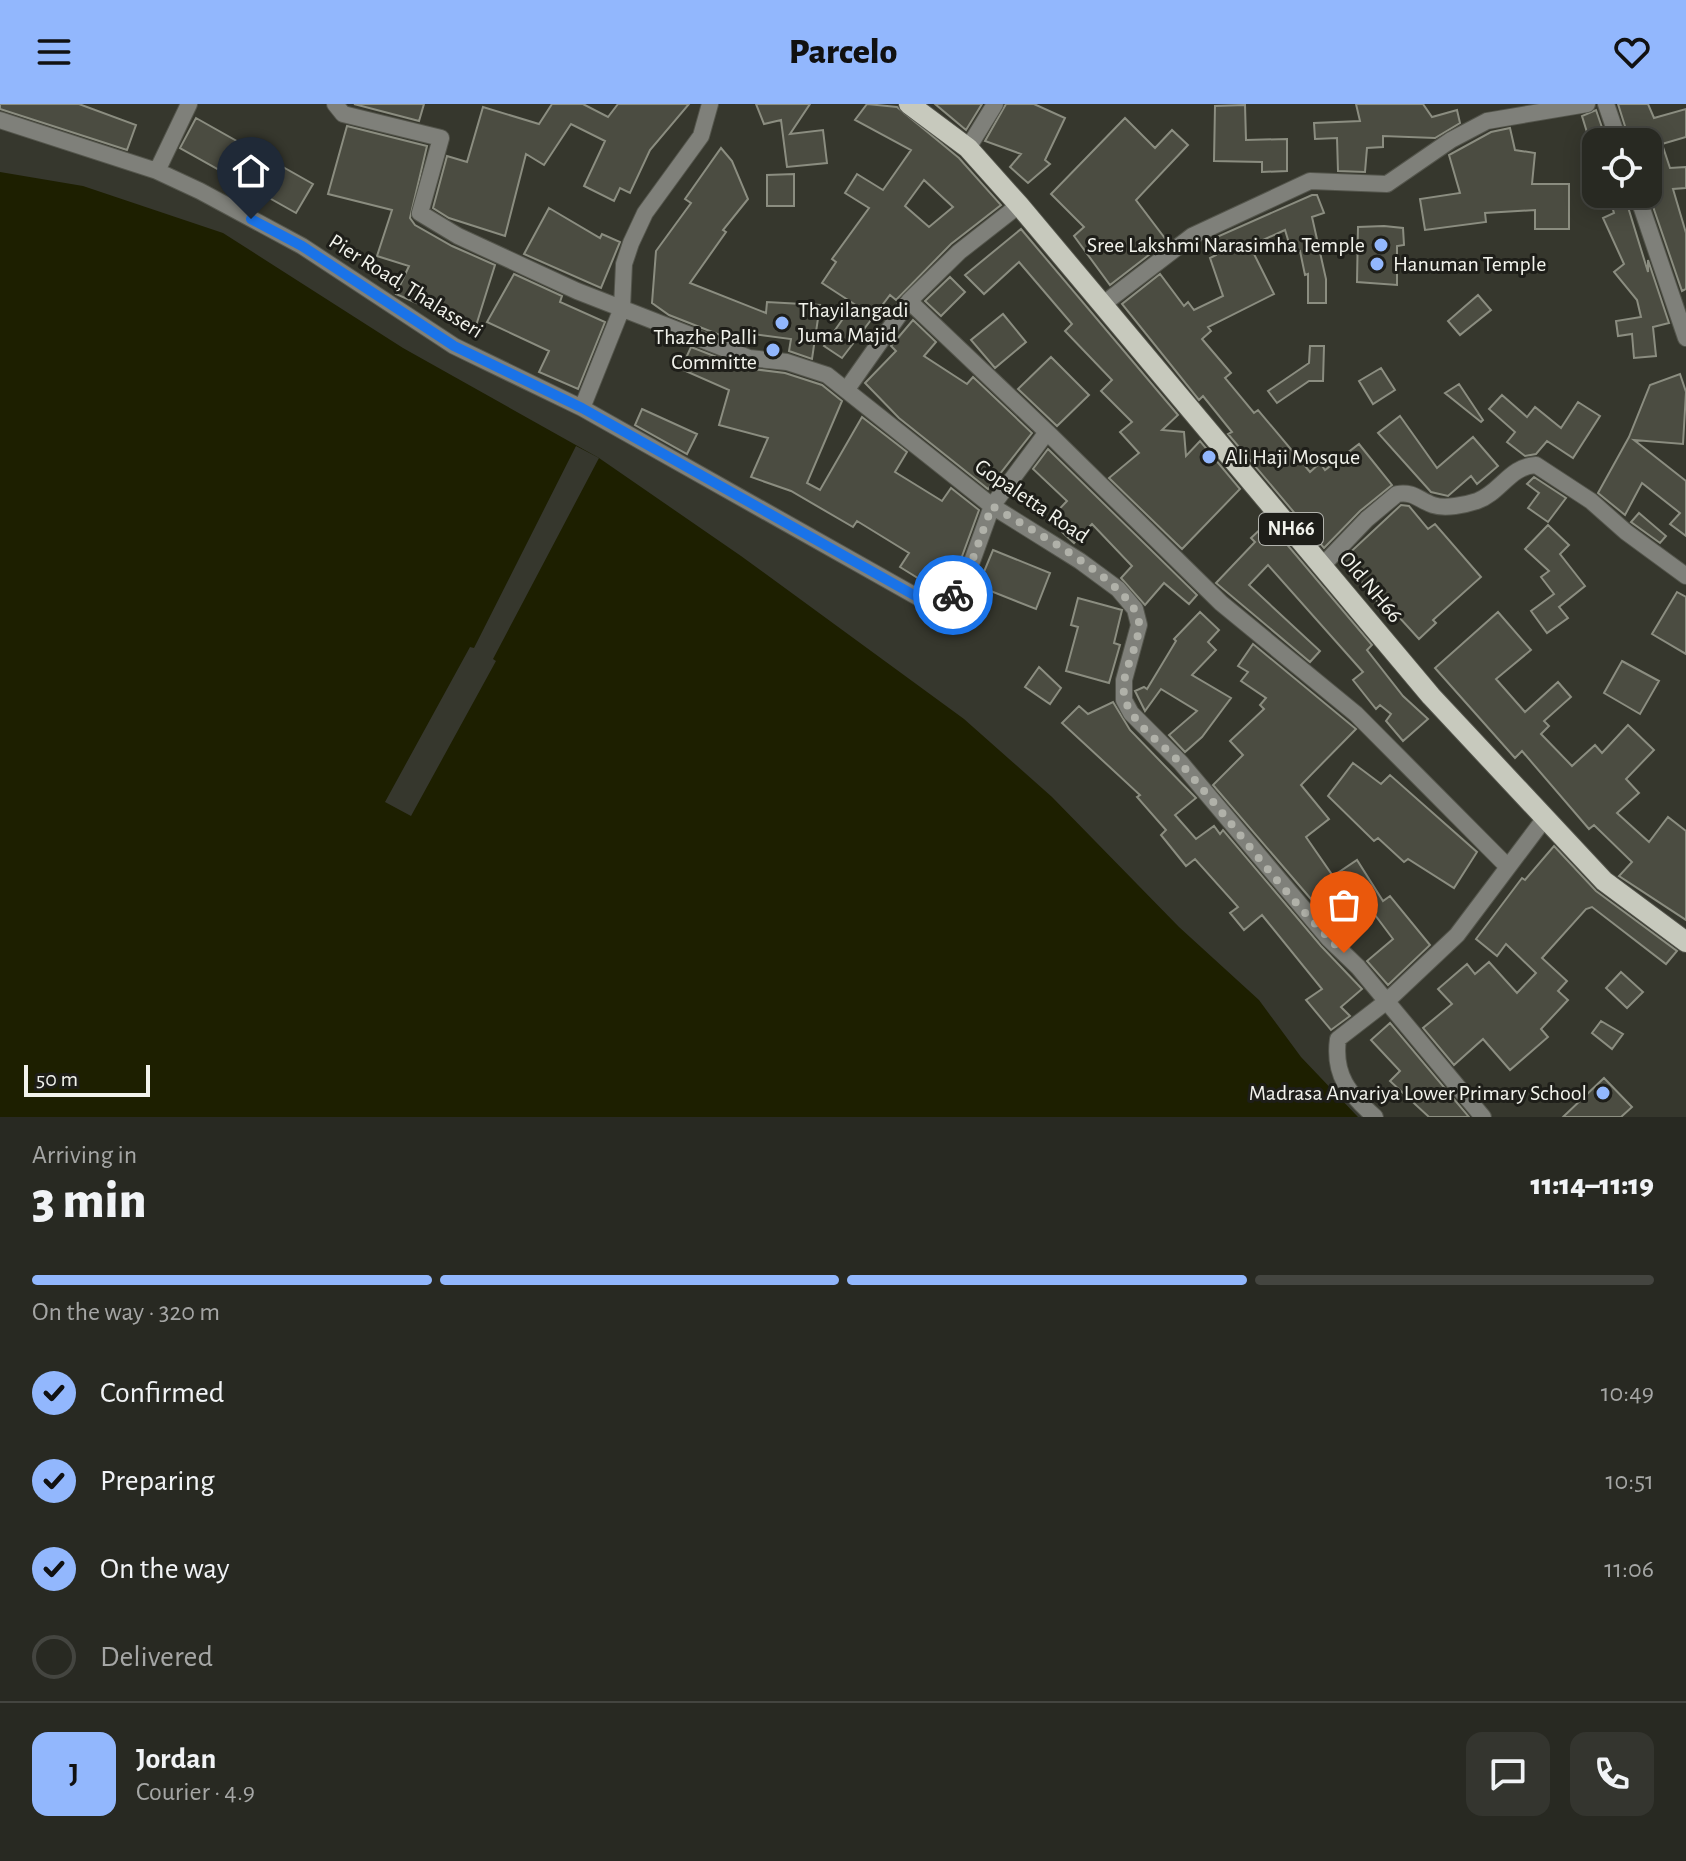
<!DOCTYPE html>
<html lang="en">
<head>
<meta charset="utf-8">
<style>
	:root { --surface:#282922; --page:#34352f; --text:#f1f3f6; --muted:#a5a6a5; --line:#444540; --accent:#92b7fd }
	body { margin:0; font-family:"Alegreya Sans",sans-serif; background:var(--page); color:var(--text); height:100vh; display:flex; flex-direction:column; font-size:30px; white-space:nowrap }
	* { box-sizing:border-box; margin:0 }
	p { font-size:26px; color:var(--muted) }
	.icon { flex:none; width:44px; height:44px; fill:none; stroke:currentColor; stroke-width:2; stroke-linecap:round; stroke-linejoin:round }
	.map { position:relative; height:1013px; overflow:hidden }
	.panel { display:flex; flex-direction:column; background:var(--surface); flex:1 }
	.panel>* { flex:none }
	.buttons { position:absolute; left:1582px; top:24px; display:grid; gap:16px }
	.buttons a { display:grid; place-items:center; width:80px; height:80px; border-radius:16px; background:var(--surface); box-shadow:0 4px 20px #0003,0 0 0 2px var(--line); font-size:40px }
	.scale { position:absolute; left:24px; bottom:20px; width:126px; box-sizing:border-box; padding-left:8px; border:4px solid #f2f3ec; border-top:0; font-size:22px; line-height:28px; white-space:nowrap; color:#f2f3ec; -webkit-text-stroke:6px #1e1e19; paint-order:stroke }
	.pin { position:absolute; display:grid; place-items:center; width:68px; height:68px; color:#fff; margin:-82px -34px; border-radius:50% 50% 50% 0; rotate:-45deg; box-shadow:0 0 8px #0007 }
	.pin .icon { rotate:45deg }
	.courier { position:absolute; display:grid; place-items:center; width:80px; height:80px; margin:-40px; border:6px solid #1a73e8; border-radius:50%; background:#fff; color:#222; box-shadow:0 2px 10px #0007 }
	.overview em { font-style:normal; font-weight:800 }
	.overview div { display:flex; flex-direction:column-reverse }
	.overview { display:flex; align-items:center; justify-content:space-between; height:136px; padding:0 32px }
	h1 { font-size:52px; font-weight:800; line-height:60px }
	.bar { display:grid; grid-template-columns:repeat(4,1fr); gap:12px 8px; align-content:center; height:96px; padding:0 32px }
	.bar i { height:10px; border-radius:6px; background:var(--line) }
	.bar .selected { background:var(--accent) }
	.bar p { grid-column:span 4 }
	.line { display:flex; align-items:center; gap:20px; padding:0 32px; border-top:2px solid var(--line) }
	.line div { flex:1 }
	.round { display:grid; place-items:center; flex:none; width:84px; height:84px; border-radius:16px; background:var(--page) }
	ol { padding:0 32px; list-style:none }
	li { display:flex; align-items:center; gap:24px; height:88px }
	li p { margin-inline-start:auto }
	li .icon { padding:8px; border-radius:50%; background:var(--accent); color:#111; stroke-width:4 }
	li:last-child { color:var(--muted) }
	li i { width:44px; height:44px; border:4px solid var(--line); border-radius:50% }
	header { display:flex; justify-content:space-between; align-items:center; height:104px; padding:0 32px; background:var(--accent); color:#111; font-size:36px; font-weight:800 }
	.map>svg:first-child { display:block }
	.water { fill:#1d1f00 }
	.pier { fill:#36372d }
	.building { fill:#4b4c41; stroke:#8b8d80; stroke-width:2; fill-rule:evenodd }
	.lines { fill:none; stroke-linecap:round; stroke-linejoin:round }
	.minor-casing { stroke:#54554c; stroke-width:18 }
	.tertiary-casing { stroke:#54554c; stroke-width:18 }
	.primary-casing { stroke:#54554c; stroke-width:22 }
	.minor { stroke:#7f807a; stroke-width:16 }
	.tertiary { stroke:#7f807a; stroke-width:16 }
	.primary { stroke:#c7c9bd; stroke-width:20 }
	.done { stroke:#b0b1a9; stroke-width:8; stroke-dasharray:0 14.4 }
	.route { stroke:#1a73e8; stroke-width:10 }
	.poi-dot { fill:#92b7fd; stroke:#1e1e19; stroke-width:3 }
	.labels { text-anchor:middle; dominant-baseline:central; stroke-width:6; stroke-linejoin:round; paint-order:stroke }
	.shield { fill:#1e1e19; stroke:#b2b3ad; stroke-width:2 }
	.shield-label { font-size:20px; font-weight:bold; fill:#f2f3ec }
	.poi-label { font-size:22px; fill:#f2f3ec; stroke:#1e1e19; text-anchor:end }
	.street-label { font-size:22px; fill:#f2f3ec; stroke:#1e1e19 }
</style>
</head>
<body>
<header><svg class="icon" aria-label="menu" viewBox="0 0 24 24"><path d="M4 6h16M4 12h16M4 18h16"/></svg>Parcelo<svg class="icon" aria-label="heart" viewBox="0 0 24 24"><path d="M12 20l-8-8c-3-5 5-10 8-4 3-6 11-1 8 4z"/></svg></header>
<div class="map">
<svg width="1686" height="1013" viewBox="0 0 1686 1013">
	<rect width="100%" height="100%" fill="#36372d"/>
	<path class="water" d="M0,68L83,82L223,129L403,244L599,354L741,452L964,615L1052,693L1179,823L1259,896L1301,953L1358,1013H0Z"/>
	<path class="pier" d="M576,342L599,354L493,555L496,557L411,712L385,698L470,543L474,544Z"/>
	<path class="building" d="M0,0H79L136,21L127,46L0,5Z
		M354,0H424L419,17Z
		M552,0H583L608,13L618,0H689L650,46L630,89L620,84L614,97L584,82L605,37L571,20L544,61L526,50L505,132L449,114L433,104L447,52L467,58L483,3L539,20Z
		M756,0H810L790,30L823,26L827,59L787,63L781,16L764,20Z
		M867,0L897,3L959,54L1001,101L951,140L896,196L890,191L842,254L824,242L849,206L868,209L822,179L836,158L832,155L869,104L845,89L857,70L883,86L911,46L855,16ZM924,76L953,103L929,123L905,102Z
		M935,0H982L966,26Z
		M1006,0H1034L1065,14L1045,56L1050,60L1028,79L1010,63L1021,50L985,37Z
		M1356,0H1423L1432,13L1457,6L1460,19L1435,34L1383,32V43L1367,44L1365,68L1338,67L1337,34L1315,35L1314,19L1360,17Z
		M1618,0H1648L1654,14L1686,5V33L1662,40L1670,64L1686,63V84L1673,85L1686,129V185L1682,187L1648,88V38H1630Z
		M1245,1L1246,36L1287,35V67L1262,68V58L1214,57L1215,2Z
		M1596,6L1607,38H1590L1582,12Z
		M196,14L313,80L296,109L180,44Z
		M1125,14L1155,44L1172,26L1188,41L1136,96L1167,137L1110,181L1074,132L1084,123L1051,90Z
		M347,22L427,42L410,114L415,121L452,142L495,161L475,225L396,190L409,162L377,152L392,106L328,90Z
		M1510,24L1515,46L1535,49L1532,80H1569V125H1535V106L1485,109L1486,118L1425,126L1420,95L1460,89L1449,51L1491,28Z
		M721,44L732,57L748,95L723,126L726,128L690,179L766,209L767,198L820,201L812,255L789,247L791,235L753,230L748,242L669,211L652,199L656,147L691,99L685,95Z
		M794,70V102H767V71Z
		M1608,90H1624L1648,168V156L1669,219L1653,223L1656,252L1634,254L1632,230L1618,232L1616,217L1641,213L1637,196L1614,168L1624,160L1603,114L1614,109Z
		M1312,91H1317L1324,109L1312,113L1326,175V199H1308V170L1305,171L1300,147L1292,149L1285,126L1250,142L1274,190L1208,223L1211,227L1202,235L1231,269L1225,274L1254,309L1258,306L1310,368L1320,359L1325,366L1359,340L1392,381L1360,407L1324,444L1228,330L1232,328L1203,292L1199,296L1122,200L1160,170L1184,202L1188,198L1194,206L1223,192L1210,154L1216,151L1210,136Z
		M549,104L600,134L602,130L620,138L601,184L524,150Z
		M1384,122L1403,124L1404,141L1397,142V181L1357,178L1358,123Z
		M1021,125L1178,311L1162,326L1184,328L1186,352L1200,337L1240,385L1182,445L1109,374L1139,349L1120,328L1132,318L1101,287L1112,276L1065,227L1072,220L1019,158L984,190L965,171Z
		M514,170L562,192L560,198L605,218L578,285L539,268L549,247L487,218Z
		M950,173L965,188L941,212L925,197Z
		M1478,191L1491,206L1460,231L1448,217Z
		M1003,210L1026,238L995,264L971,236Z
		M913,216L936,238L924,252L967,280L973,273L1032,329L988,385L899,314L865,279L896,247L891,242Z
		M1310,242H1324L1323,277H1309L1277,299L1268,287L1309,259Z
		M691,243L745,264L785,269L822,281L842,297L807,379L820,386L862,313L907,348L895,368L942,397L951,384L979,406L961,455L942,489L900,463L909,449L857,417L853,423L791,387L751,373L768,334L719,321L729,286L681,265Z
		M1051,253L1089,291L1057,322L1018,285Z
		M1381,264L1395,286L1373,300L1359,277Z
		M1680,270L1686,288L1683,340L1634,336L1686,377V432L1670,420L1680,409L1642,379L1625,411L1598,389L1629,333L1650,281Z
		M1459,280L1483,316L1481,318L1445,289Z
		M1502,291L1527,313L1535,303L1561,324L1578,298L1600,312L1573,354L1547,337L1536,350L1525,352L1507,338L1515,328L1489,305Z
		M642,305L697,330L687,350L635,321Z
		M1400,312L1437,364L1473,333L1498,362L1477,380L1471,372L1448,392L1431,388L1378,329Z
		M1048,345L1197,491L1189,500L1164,479L1145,501L1121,474L1132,462L1092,420L1074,439L1049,416L1067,397L1033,365Z
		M1534,373L1566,394L1548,418L1528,404L1539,389L1527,380Z
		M1401,401L1409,402L1428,425L1435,420L1481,473L1433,516L1436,519L1419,535L1389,502L1384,506L1343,455Z
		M1639,409L1666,432L1660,439L1631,418Z
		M1268,418L1372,541L1367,546L1403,592L1428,615L1403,637L1386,617L1391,610L1380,601L1376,605L1353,576L1363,568L1268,461L1249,481L1320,547L1310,558L1216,479L1255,438L1251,434Z
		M1548,421L1569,441L1560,450L1585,482L1559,503L1568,514L1547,529L1531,507L1554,490L1541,473L1549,467L1525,445Z
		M993,446L1050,469L1036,505L978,482Z
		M1677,488L1686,493V550L1652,530Z
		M1078,494L1122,506L1114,539L1120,541L1109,579L1066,567L1078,523L1071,521Z
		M1200,508L1219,526L1208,538L1216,546L1192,571L1231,594L1202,633L1185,648L1169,631L1197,607L1161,585L1145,607L1135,587L1144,583L1147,585L1176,537L1174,535Z
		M1498,508L1531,546L1496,575L1525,608L1558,578L1571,593L1544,617L1549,622L1541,630L1572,662L1595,641L1602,649L1628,621L1654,646L1626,675L1639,689L1617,709L1649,738L1668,713L1686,727V816L1619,772L1632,758L1594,721L1589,725L1522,647L1515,654L1435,564Z
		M1253,540L1356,625L1301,681L1329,715L1306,733L1333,772L1357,756L1383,797L1390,792L1430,841L1388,881L1367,857L1393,835L1375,811L1347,837L1213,681L1243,651L1230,637L1264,605L1260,601L1266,594L1241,577L1248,568L1238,562Z
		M1622,557L1659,577L1640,610L1604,589Z
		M1039,563L1061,584L1050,600L1025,583Z
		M1113,598L1130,626L1196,694L1175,711L1196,735L1214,722L1220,730L1223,726L1321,842L1362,885L1341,903L1350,912L1331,926L1306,896L1322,885L1262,811L1244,826L1230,809L1238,803L1195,755L1186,762L1161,731L1166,726L1137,693L1140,691L1062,619L1079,602L1088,610Z
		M1353,659L1381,680L1390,671L1477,748L1454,784L1408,755L1404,758L1378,734L1374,737L1328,692Z
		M1554,742L1596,787L1677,847L1666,860L1592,803L1586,805L1542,854L1567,877L1558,887L1568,896L1541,925L1548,933L1510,966L1483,935L1454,961L1423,924L1452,900L1438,885L1467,860L1475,870L1489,858L1517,889L1536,869L1506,840L1497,852L1476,835L1522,774L1525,776Z
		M1621,868L1643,888L1627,904L1606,884Z
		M1601,917L1623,930L1612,945L1592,929Z
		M1390,919L1469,1013H1429L1390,977L1400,967L1371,936Z
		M1604,974L1632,1003L1621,1013H1563Z"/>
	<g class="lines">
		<g class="minor-casing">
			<path id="minor" d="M335,0L343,10L441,34L420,109L458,132L577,187L749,254L787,258L827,271L992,402L1080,457L1118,485L1135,505L1139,521L1124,576V596L1131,609L1181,659L1329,835L1358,863L1483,1013
				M0,16L157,67L200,87L302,142L454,242L582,304L944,508L971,460L992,402L1047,328L909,197
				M968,44L995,0
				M157,67L189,0
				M1102,201L1192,132L1310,77L1387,80L1451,36L1487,17L1587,0
				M847,285L909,197L959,148L1019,101
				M582,304L622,204L624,160L631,139L645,109L701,32L710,0
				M1047,328L1221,499L1356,610L1507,762
				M1322,462L1367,415L1397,390C1413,387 1419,396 1433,401C1445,405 1465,401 1477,397C1500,389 1510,362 1536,361L1591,397L1626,428L1686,472
				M1375,1013C1349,990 1333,971 1338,935L1387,897L1457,831L1545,714"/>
		</g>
		<g class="tertiary-casing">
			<path id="tertiary" d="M1606,0L1619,38
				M1637,90L1686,234"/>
		</g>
		<g class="primary-casing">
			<path id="primary" d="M909,0L968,44L1019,101L1431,592L1604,777L1686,838"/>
		</g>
		<use href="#minor" class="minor"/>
		<use href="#tertiary" class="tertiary"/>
		<use href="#primary" class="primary"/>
	</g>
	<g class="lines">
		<path class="done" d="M953,491L971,460L992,402C1024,422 1141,483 1139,521C1138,552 1111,578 1131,608C1143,628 1166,643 1181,660C1236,722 1284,792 1344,849"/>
		<path class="route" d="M251,115L302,142L454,242L582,304L944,508L953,491"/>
	</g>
	<g class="poi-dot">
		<circle cx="1381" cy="141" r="8"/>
		<circle cx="1377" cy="160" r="8"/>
		<circle cx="782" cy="219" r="8"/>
		<circle cx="773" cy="246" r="8"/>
		<circle cx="1209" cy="353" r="8"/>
		<circle cx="1603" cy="989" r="8"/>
	</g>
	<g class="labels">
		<rect class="shield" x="1259" y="409" width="64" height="32" rx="6"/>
		<g class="shield-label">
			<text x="1291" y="425">NH66</text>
		</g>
		<g class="poi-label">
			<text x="1365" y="141">Sree Lakshmi Narasimha Temple</text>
			<text x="1393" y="160" text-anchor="start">Hanuman Temple</text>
			<text x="798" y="206" text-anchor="start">Thayilangadi<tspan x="798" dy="25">Juma Majid</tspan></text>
			<text x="757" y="233">Thazhe Palli<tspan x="757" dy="25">Committe</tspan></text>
			<text x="1225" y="353" text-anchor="start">Ali Haji Mosque</text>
			<text x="1587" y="989">Madrasa Anvariya Lower Primary School</text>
		</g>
		<g class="street-label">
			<text transform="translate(406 182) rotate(32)">Pier Road, Thalasseri</text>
			<text transform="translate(1032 397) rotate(34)">Gopaletta Road</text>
			<text transform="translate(1371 483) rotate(50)">Old NH66</text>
		</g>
	</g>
</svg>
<div class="buttons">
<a><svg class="icon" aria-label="locate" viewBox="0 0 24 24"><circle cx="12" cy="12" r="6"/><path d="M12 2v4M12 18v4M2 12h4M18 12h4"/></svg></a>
</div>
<div class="scale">50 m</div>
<div class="pin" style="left:1344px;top:849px;background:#ea580c"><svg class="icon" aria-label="bag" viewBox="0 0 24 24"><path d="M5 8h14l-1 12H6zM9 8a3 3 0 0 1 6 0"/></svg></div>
<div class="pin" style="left:251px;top:115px;background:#1f2937"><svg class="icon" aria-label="home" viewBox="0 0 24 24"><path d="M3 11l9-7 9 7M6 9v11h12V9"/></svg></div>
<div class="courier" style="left:953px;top:491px"><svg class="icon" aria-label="bike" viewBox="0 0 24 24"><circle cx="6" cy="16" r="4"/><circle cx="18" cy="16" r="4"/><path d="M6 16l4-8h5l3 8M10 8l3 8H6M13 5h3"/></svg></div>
</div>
<section class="panel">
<div class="overview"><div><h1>3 min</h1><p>Arriving in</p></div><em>11:14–11:19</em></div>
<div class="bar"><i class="selected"></i><i class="selected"></i><i class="selected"></i><i></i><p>On the way · 320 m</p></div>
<ol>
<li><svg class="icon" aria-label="check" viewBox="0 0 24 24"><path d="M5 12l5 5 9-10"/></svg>Confirmed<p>10:49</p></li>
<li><svg class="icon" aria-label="check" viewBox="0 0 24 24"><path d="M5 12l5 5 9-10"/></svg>Preparing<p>10:51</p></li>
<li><svg class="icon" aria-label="check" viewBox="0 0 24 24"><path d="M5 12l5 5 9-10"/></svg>On the way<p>11:06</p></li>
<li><i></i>Delivered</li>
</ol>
<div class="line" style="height:144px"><b class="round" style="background:var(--accent);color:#111">J</b><div><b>Jordan</b><p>Courier · 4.9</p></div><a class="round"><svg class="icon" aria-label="chat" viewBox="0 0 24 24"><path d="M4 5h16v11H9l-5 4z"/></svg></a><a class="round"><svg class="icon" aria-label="phone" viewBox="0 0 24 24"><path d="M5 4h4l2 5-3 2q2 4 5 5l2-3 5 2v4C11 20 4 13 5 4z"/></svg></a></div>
</section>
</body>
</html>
